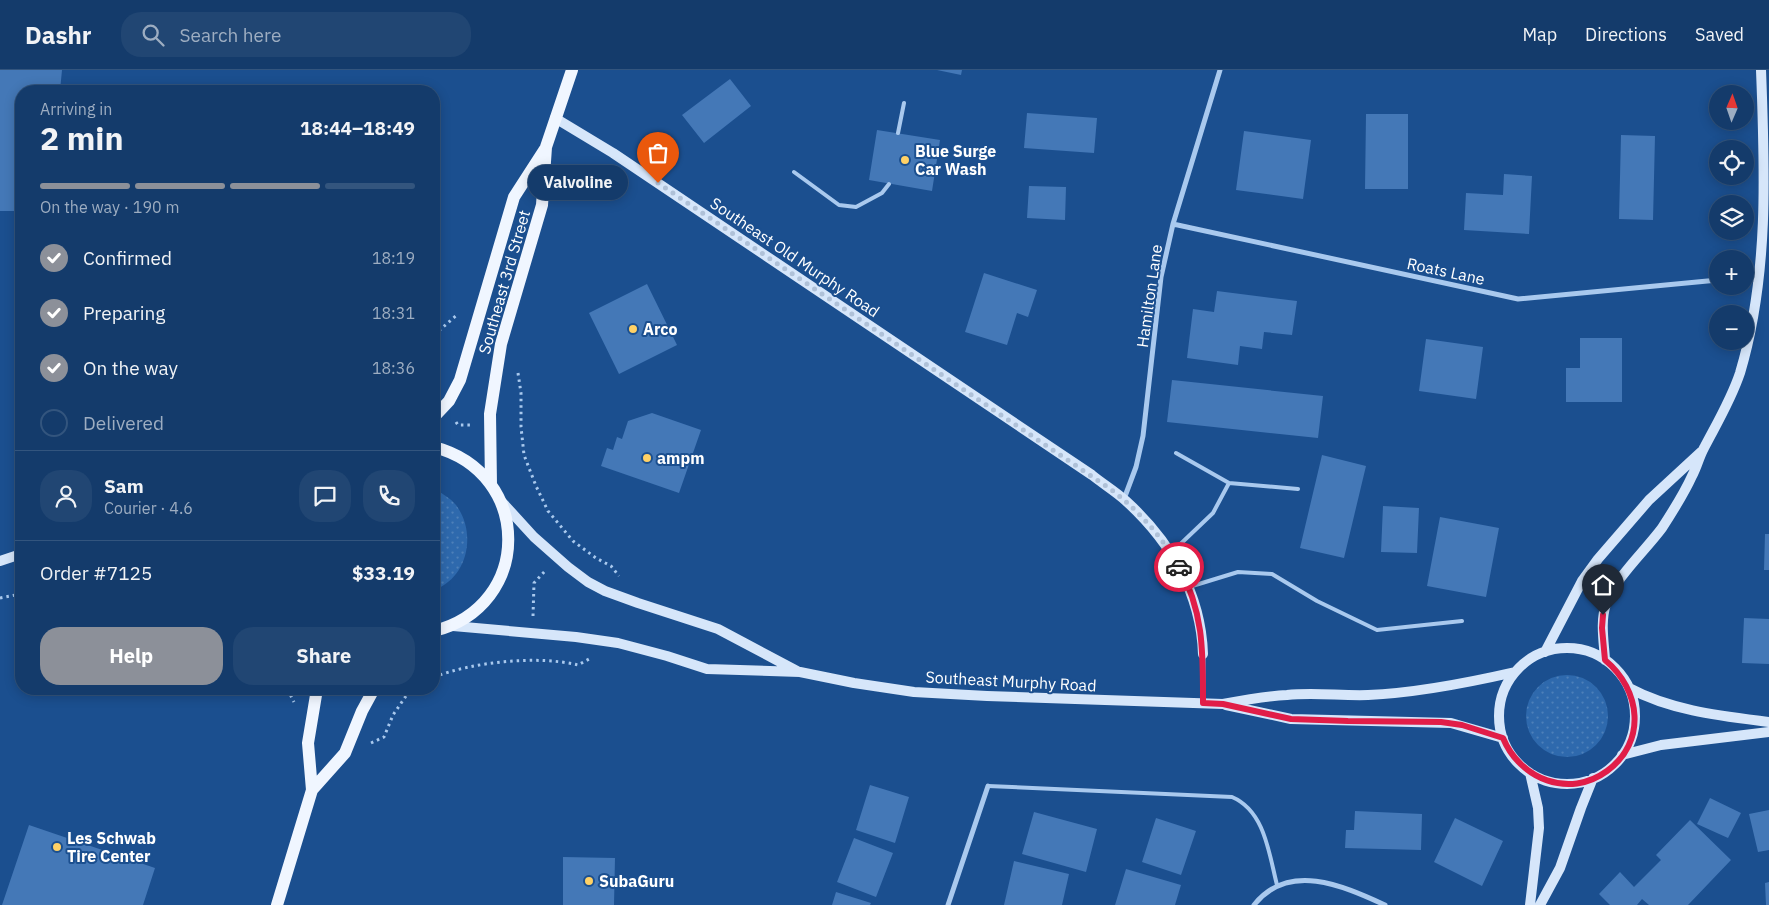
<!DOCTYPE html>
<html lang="en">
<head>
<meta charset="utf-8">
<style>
	:root { --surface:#143b6b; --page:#214673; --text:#f1f3f6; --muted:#9dadc1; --line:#33557e; --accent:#8c9099 }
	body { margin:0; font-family:"IBM Plex Sans",sans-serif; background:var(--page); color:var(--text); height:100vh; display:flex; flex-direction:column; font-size:19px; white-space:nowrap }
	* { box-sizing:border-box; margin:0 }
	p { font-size:16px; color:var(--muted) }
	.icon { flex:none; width:28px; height:28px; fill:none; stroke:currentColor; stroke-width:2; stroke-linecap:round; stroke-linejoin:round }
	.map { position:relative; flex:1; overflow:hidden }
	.details { position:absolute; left:15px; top:15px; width:425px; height:610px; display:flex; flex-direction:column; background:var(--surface); border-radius:20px; box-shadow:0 2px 12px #0003,0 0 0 1px var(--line) }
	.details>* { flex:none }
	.needle { width:32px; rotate:2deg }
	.controls { position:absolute; left:1709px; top:15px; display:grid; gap:10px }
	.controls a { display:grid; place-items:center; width:45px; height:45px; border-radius:50%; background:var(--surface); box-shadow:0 2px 12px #0003,0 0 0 1px var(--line); font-size:25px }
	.pin { position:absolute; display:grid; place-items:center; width:42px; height:42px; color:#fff; margin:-51px -21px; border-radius:50% 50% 50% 0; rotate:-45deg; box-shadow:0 0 5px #0007 }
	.pin .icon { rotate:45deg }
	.courier { position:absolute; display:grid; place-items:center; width:50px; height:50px; margin:-25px; border:4px solid #e11d48; border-radius:50%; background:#fff; color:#222; box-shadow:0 1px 6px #0007 }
	.bubble { position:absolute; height:35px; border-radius:18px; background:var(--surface); box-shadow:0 2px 12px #0003,0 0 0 1px var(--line); font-size:16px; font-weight:800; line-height:35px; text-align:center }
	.head em { font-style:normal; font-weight:800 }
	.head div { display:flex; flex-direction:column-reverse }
	.head { display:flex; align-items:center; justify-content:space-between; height:85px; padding:0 25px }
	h1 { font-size:32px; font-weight:800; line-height:38px }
	.bar { display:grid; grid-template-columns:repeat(4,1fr); gap:8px 5px; align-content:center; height:60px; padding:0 25px }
	.bar i { height:6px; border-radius:4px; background:var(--line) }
	.bar .selected { background:var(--accent) }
	.bar p { grid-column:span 4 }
	.line { display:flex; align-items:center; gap:12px; padding:0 25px; border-top:1px solid var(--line) }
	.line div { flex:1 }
	.round { display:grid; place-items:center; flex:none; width:52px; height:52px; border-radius:20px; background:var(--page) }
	ol { padding:0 25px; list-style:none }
	li { display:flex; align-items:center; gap:15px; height:55px }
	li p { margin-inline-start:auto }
	li .icon { padding:5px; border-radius:50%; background:var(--accent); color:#fff; stroke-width:4 }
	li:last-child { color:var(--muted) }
	li i { width:28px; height:28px; border:2px solid var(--line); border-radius:50% }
	.action { display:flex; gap:10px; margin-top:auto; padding:10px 25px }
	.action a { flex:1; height:58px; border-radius:20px; background:var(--accent); color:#fff; font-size:20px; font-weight:800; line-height:58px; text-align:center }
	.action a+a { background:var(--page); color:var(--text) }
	header { display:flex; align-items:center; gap:30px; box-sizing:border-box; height:70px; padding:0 25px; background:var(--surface); border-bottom:1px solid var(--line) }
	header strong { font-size:24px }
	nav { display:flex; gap:28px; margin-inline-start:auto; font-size:18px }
	.search { width:350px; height:45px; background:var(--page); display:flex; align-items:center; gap:12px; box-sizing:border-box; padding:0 18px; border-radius:20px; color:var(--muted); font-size:19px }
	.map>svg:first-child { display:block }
	.grass { fill:url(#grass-dots) }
	.building { fill:#4478b7 }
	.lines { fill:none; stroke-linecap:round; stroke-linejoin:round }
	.path { stroke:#a9c9ee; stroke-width:3; stroke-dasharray:2.5 4; stroke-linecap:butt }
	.lane { stroke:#a9c9ee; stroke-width:4 }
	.street { stroke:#a9c9ee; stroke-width:5 }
	.secondary { stroke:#d6e6fa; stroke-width:10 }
	.primary { stroke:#f0f6ff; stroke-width:12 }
	.done { stroke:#afc1d8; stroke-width:5; stroke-dasharray:0 9 }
	.route { stroke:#e11d48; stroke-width:6 }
	.poi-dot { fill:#ffd166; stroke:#1b4f8f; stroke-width:2 }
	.labels { text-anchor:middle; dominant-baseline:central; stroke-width:4; stroke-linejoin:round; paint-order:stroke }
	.poi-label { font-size:16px; font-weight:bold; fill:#fff; stroke:#1b4f8f; text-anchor:start }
	.street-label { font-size:16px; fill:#fff; stroke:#1b4f8f }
</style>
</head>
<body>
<header>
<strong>Dashr</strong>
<div class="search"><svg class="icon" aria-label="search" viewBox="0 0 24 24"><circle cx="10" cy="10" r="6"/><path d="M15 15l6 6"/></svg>Search here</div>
<nav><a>Map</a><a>Directions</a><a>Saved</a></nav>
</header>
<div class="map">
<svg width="1769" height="835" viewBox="0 0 1769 835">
	<defs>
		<pattern id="grass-dots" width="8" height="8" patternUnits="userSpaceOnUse" patternTransform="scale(1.25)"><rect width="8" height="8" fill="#2e69ad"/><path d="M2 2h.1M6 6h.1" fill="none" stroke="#4d80b9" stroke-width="1.8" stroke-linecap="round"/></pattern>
	</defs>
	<rect width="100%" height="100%" fill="#1b4f8f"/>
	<path class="grass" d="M434,419C442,423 450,428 456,435C477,463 468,508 434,520Z
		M1526 646a41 41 0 1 1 82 0a41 41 0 1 1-82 0Z"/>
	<path class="building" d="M0,0H62L60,21H21V141H0Z
		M937,0H962L961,5Z
		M730,9L751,36L704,73L682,45Z
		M1027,43L1097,48L1094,83L1024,78Z
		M1366,44H1408V119H1365Z
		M877,60L940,70L932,121L869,110Z
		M1244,61L1311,70L1303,129L1236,120Z
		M1621,65L1655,66L1653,150L1619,149Z
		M1504,104L1532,106L1529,164L1464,160L1466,123L1503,125Z
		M1029,116L1066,117L1065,150L1027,148Z
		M984,203L1037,220L1028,247L1017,243L1007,275L965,262Z
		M647,214L677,275L619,304L589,243Z
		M1217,221L1297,231L1292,265L1264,262L1262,279L1240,276L1238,295L1187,288L1193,239L1214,242Z
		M1580,268H1622V332H1566V298H1580Z
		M1426,269L1483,277L1476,329L1419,321Z
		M1172,310L1323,326L1318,368L1167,352Z
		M652,343L701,360L679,423L601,396L607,378L613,380L617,367L622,369L628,351Z
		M1322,385L1366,396L1344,488L1300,478Z
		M1383,436L1419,438L1417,483L1381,482Z
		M1440,447L1499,458L1486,527L1427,516Z
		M1765,464H1769V500H1764Z
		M1744,548L1769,549V594L1742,593Z
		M870,715L909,727L895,773L856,760Z
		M1710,728L1741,743L1728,768L1697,754Z
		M1769,740V780L1758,782L1749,744Z
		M1355,741L1422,744L1421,780L1345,778L1346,760H1354Z
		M1034,742L1097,759L1086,802L1022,784Z
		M1156,748L1196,761L1181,805L1142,792Z
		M1455,748L1503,771L1482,816L1434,792Z
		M1690,750L1731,790L1688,835H1649L1642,829L1637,835H1610L1599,824L1620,802L1634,817L1661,790L1656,785Z
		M29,755L155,798L143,835H2Z
		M854,768L893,783L876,827L837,812Z
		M563,787L615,788L614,835H563Z
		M1014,791L1069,804L1062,835H1004Z
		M1126,799L1181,815L1175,835H1115Z
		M1769,812V835H1766L1765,813Z
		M836,822L871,833L870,835H832Z"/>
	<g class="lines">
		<path class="path" d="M434,265L458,244
			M518,303L521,323V357L524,385L536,416L548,441L573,471L596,488L611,496L619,506
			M456,352L458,355H471
			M0,528L21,524
			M533,546L534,513L545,501
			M434,607C473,592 537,585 578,595L589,589
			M290,619L289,622L294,632
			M371,673L384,667L393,645L406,626L415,619"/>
		<path class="lane" d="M898,63L904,33
			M794,102L839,135L856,137L882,123L889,114
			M1176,383L1229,413L1298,419
			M1171,483L1213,443L1229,413
			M1189,517L1238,502L1272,504L1317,531L1377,560L1462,551
			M988,716L1232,727C1265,741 1269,784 1277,815"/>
		<path class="street" d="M1173,154L1518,229L1718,210
			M1745,209L1759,208
			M1124,429L1136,397L1143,366L1161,207L1173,154L1220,0
			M1203,633V584
			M948,835L988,716
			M1254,835C1289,791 1343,816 1385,835"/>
		<path class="secondary" d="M555,48L613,83L1092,405C1103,414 1115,421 1126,431C1170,471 1201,523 1203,584
			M502,432L534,467L568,497L588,512L605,521L638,533L718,559L797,601
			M0,491L21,484
			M453,556L576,567L618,573L667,586L707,599L800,602L854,613L914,622L987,626L1223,634C1244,630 1266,626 1287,625C1314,622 1341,626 1368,625C1417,623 1467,613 1515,602
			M1499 646a68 68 0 1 1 136 0a68 68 0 1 1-136 0Z
			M1545,582L1582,511L1598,489L1649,430L1701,382
			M1605,590C1604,572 1600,552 1606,534C1615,508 1645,481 1662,458C1673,441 1684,424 1692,406C1697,397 1699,387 1704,378C1717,353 1731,330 1740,303C1769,206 1765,101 1761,0
			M1629,618C1672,641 1722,646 1769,652
			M1226,635L1291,649L1451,653L1503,668
			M1622,685L1661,675L1769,662
			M1530,835L1539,758L1538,738L1530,703
			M1540,835L1560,798L1581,738L1593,708"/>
		<path class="primary" d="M434,347L449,331L460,310L514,127L545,79
			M434,377C533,403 533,536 434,561
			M491,415L490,344L501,274L542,135L546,77L572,0
			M312,720L345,683L362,641L374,619
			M277,835L312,720L308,673L317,619"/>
	</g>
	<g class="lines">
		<path class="done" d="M658,113L1109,418C1138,440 1161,465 1179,497"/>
		<path class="route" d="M1179,497C1204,542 1203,583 1203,633L1223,634L1291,649L1348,651L1441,652L1462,655L1503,668C1520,709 1569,729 1607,701C1647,672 1641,620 1605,590L1602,558L1603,545"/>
	</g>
	<g class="poi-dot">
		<circle cx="905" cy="90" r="5"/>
		<circle cx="633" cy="259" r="5"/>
		<circle cx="647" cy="388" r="5"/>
		<circle cx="57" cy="777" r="5"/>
		<circle cx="589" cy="811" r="5"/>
	</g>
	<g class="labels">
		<g class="poi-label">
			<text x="915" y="81">Blue Surge<tspan x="915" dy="18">Car Wash</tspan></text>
			<text x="643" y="259">Arco</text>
			<text x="657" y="388">ampm</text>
			<text x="67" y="768">Les Schwab<tspan x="67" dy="18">Tire Center</tspan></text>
			<text x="599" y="811">SubaGuru</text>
		</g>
		<g class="street-label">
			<text transform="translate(795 187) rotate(34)">Southeast Old Murphy Road</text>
			<text transform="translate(1446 201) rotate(12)">Roats Lane</text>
			<text transform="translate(504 212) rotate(-74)">Southeast 3rd Street</text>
			<text transform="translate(1149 226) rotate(-82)">Hamilton Lane</text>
			<text transform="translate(1011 611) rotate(3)">Southeast Murphy Road</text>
		</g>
	</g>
</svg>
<div class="controls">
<a><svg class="needle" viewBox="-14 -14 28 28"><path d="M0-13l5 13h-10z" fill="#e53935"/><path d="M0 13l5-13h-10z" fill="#9dadc1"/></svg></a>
<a><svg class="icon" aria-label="locate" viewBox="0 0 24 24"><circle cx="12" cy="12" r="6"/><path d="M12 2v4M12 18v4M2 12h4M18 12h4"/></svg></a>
<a><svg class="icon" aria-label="layers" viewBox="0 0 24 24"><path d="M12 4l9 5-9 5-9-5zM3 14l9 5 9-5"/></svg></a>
<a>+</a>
<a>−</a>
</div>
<div class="pin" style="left:658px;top:113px;background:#ea580c"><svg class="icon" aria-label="bag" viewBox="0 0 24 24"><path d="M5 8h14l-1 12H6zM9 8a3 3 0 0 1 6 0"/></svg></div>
<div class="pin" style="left:1603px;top:545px;background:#1f2937"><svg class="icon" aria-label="home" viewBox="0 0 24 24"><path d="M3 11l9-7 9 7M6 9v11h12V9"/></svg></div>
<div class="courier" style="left:1179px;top:497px"><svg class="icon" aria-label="car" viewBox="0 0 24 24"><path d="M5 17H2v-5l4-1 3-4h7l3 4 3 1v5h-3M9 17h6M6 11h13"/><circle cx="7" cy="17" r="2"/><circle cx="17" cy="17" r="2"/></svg></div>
<div class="bubble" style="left:528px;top:95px;width:100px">Valvoline</div>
<section class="details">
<div class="head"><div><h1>2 min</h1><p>Arriving in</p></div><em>18:44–18:49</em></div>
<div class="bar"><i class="selected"></i><i class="selected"></i><i class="selected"></i><i></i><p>On the way · 190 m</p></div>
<ol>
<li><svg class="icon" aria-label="check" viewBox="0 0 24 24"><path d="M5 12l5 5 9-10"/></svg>Confirmed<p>18:19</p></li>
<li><svg class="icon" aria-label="check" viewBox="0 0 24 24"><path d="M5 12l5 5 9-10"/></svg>Preparing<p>18:31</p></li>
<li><svg class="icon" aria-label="check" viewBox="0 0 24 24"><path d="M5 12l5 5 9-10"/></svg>On the way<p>18:36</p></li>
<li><i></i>Delivered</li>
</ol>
<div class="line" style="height:90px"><a class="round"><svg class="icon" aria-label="person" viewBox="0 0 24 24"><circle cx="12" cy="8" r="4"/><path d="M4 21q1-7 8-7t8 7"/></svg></a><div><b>Sam</b><p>Courier · 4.6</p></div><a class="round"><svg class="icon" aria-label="chat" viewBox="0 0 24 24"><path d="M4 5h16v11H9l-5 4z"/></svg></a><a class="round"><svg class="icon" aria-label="phone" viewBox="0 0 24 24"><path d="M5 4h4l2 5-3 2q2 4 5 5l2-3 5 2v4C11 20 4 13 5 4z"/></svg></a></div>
<div class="line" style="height:65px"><div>Order #7125</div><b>$33.19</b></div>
<div class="action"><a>Help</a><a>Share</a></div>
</section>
</div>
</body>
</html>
